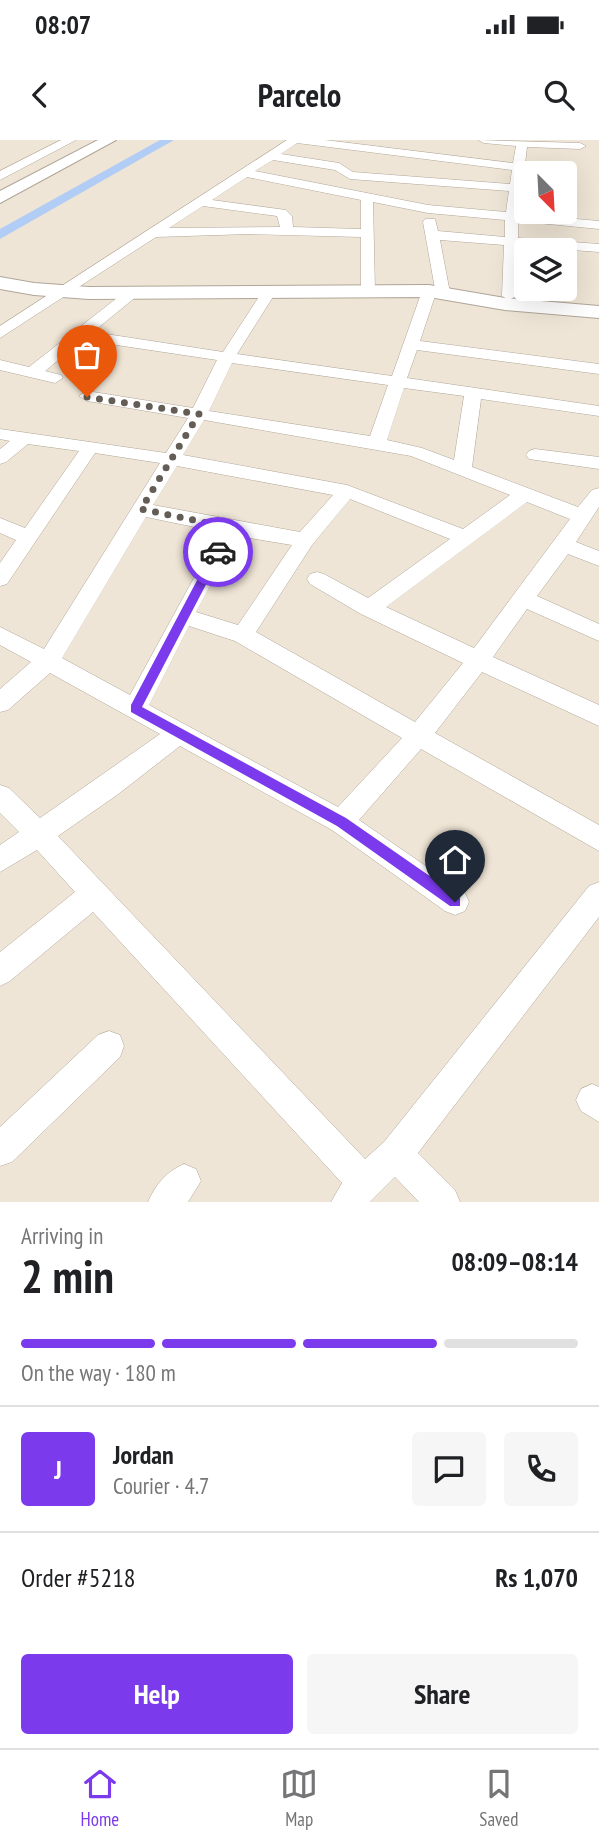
<!DOCTYPE html>
<html lang="en">
<head>
<meta charset="utf-8">
<style>
	:root { --surface:#fff; --page:#f6f6f6; --text:#202124; --muted:#757577; --line:#e0e0e0; --accent:#7c3aed }
	body { margin:0; font-family:"PT Sans Narrow",sans-serif; background:var(--page); color:var(--text); height:100vh; display:flex; flex-direction:column; font-size:26px; white-space:nowrap }
	* { box-sizing:border-box; margin:0 }
	p { font-size:23px; color:var(--muted) }
	.icon { flex:none; width:38px; height:38px; fill:none; stroke:currentColor; stroke-width:2; stroke-linecap:round; stroke-linejoin:round }
	.map { position:relative; height:1062px; overflow:hidden }
	.panel { display:flex; flex-direction:column; background:var(--surface); flex:1 }
	.panel>* { flex:none }
	.needle { width:46px; rotate:156deg }
	.fabs { position:absolute; left:514px; top:21px; display:grid; gap:14px }
	.fabs a { display:grid; place-items:center; width:63px; height:63px; border-radius:7px; background:var(--surface); box-shadow:0 7px 28px #0002; font-size:35px }
	.pin { position:absolute; display:grid; place-items:center; width:60px; height:60px; color:#fff; margin:-72px -30px; border-radius:50% 50% 50% 0; rotate:-45deg; box-shadow:0 0 7px #0007 }
	.pin .icon { rotate:45deg }
	.courier { position:absolute; display:grid; place-items:center; width:70px; height:70px; margin:-35px; border:5px solid #7c3aed; border-radius:50%; background:#fff; color:#222; box-shadow:0 2px 9px #0007 }
	.summary em { font-style:normal; font-weight:800 }
	.summary div { display:flex; flex-direction:column-reverse }
	.summary { display:flex; align-items:center; justify-content:space-between; height:119px; padding:0 21px }
	h1 { font-size:46px; font-weight:800; line-height:52px }
	.bar { display:grid; grid-template-columns:repeat(4,1fr); gap:10px 7px; align-content:center; height:84px; padding:0 21px }
	.bar i { height:9px; border-radius:5px; background:var(--line) }
	.bar .active { background:var(--accent) }
	.bar p { grid-column:span 4 }
	.line { display:flex; align-items:center; gap:18px; padding:0 21px; border-top:2px solid var(--line) }
	.line div { flex:1 }
	.round { display:grid; place-items:center; flex:none; width:74px; height:74px; border-radius:7px; background:var(--page) }
	.primary-button { display:flex; gap:14px; margin-top:auto; padding:14px 21px }
	.primary-button a { flex:1; height:80px; border-radius:7px; background:var(--accent); color:#fff; font-size:28px; font-weight:800; line-height:80px; text-align:center }
	.primary-button a+a { background:var(--page); color:var(--text) }
	.status { display:flex; justify-content:space-between; align-items:center; height:49px; padding:0 35px; background:var(--surface); direction:ltr }
	.status svg { height:19px; fill:currentColor }
	header { display:flex; justify-content:space-between; align-items:center; height:91px; padding:0 21px; background:var(--surface); font-size:32px; font-weight:800 }
	.tab-bar { display:flex; justify-content:space-around; align-items:center; height:98px; border-top:2px solid var(--line); background:var(--surface); font-size:19px; color:var(--muted) }
	.tab-bar a { display:grid; justify-items:center; gap:4px }
	.tab-bar .active { color:var(--accent) }
	.map>svg:first-child { display:block }
	.lines { fill:none; stroke-linecap:round; stroke-linejoin:round }
	.canal { fill:#b1cdf5; fill-rule:evenodd }
	.minor-casing { stroke:#b0a698; stroke-width:1 }
	.major-casing { stroke:#b0a698; stroke-width:2 }
	.minor { fill:#fff; fill-rule:evenodd }
	.major { fill:#fff; fill-rule:evenodd }
	.route { fill:#7c3aed }
	.done { stroke:#635d55; stroke-width:7; stroke-dasharray:0 12.6 }
</style>
</head>
<body>
<div class="status"><b>08:07</b><svg viewBox="0 0 49 12"><path d="M0 12V9h3v3zM5 12V6h3v6zM10 12V3h3v9zM15 12V0h3v12zM26 1h20v11H26zM47 4h2v5h-2z"/></svg></div>
<header><svg class="icon" aria-label="back" viewBox="0 0 24 24"><path d="M15 5l-7 7 7 7"/></svg>Parcelo<svg class="icon" aria-label="search" viewBox="0 0 24 24"><circle cx="10" cy="10" r="6"/><path d="M15 15l6 6"/></svg></header>
<div class="map">
<svg width="599" height="1062" viewBox="0 0 599 1062">
	<rect width="100%" height="100%" fill="#efe5d6"/>
	<g class="lines">
		<path class="canal" d="M160,0H174L0,99V89Z"/>
		<g class="minor-casing">
			<path id="minor" d="M61,0H76L0,40V31Z
				M287,0H325L513,23L516,6L484,3L478,0L580,3L586,6L580,9L527,7L519,74L599,81V89L518,81V98L599,104V112L518,106L516,156L509,160L502,156L504,105L440,100L450,153L443,157L436,153L420,201L599,224V234L417,210L407,238L599,266V276L481,259L472,327L578,367L592,350L599,348V367L576,402L599,411V426L568,414L537,456L599,484V501L527,469L493,517L599,565V586L482,532L435,593L599,685V711L421,609L359,680L465,753L469,762L465,771L455,775L445,771L332,690L180,606L117,655L58,696L365,1019L384,1002L589,746L599,742V777L418,1013L455,1050L460,1062H419L395,1037L370,1062H331L342,1043L93,772L10,841L0,846V812L75,752L37,710L0,732V705L19,692L0,673V645L9,648L40,678L160,594L50,533L8,570L0,572V549L31,522L0,505V487L44,509L160,323L95,313L7,444L0,446V423L16,400L0,393V378L25,388L79,311L28,304L6,322L0,324V309L10,301L0,299V289L166,313L188,278L87,261L79,256L87,251L193,268L217,220L83,200L45,231L61,235L63,238L55,243L0,230V220L29,227L127,150H137L139,153L137,156L93,192L223,212L264,149L269,148L276,152L237,214L392,236L422,151L429,147L435,149L423,82L425,79H435L438,91L505,97V80L428,73L373,62L375,151L368,155L361,151V97L249,94L156,97L0,198V186ZM297,3L512,30L510,44L353,32L339,23L281,14ZM273,20L335,30L350,39L509,51L506,72L428,65L255,31ZM247,37L361,60V89L293,87L292,76L286,70L212,60ZM203,66L277,76L280,87L169,88ZM232,223L388,245L370,296L209,271ZM404,248L464,256L454,320L422,308L387,300ZM204,280L411,316L510,355L463,389L347,345L183,315ZM177,326L333,355L300,392L153,365ZM350,359L450,399L368,458L324,434L317,432L310,434L307,439L310,444L361,474L463,523L415,582L256,492L312,405ZM527,362L570,379L474,508L386,467ZM146,377L219,392L130,555L62,518ZM237,396L292,405L238,485L196,472ZM189,486L235,501L402,598L338,667L149,565Z
				M535,309L599,317V329L529,319L526,315L529,311Z
				M109,891L120,895L124,906L120,917L12,1022L0,1026V987L98,895Z
				M592,944L599,947V982L581,971L576,960L581,949Z
				M184,1024L196,1029L201,1041L188,1062H148C155,1045 167,1031 184,1024Z"/>
		</g>
		<g class="major-casing">
			<path id="major" d="M98,0H116L0,63V51Z
				M0,137L34,143L89,147L429,145L505,158L599,166V178L505,170L429,157L89,159L34,155L0,149Z"/>
		</g>
		<use href="#minor" class="minor"/>
		<use href="#major" class="major"/>
	</g>
	<path class="route" d="M218,409L223,412L142,567L346,678L460,757V766H450L337,686L131,572V565L212,412Z"/>
	<g class="lines">
		<path class="done" d="M87,257L199,274L141,369L231,388L218,412"/>
	</g>
</svg>
<div class="fabs">
<a><svg class="needle" viewBox="-14 -14 28 28"><path d="M0-13l5 13h-10z" fill="#e53935"/><path d="M0 13l5-13h-10z" fill="#757577"/></svg></a>
<a><svg class="icon" aria-label="layers" viewBox="0 0 24 24"><path d="M12 4l9 5-9 5-9-5zM3 14l9 5 9-5"/></svg></a>
</div>
<div class="pin" style="left:87px;top:257px;background:#ea580c"><svg class="icon" aria-label="bag" viewBox="0 0 24 24"><path d="M5 8h14l-1 12H6zM9 8a3 3 0 0 1 6 0"/></svg></div>
<div class="pin" style="left:455px;top:762px;background:#1f2937"><svg class="icon" aria-label="home" viewBox="0 0 24 24"><path d="M3 11l9-7 9 7M6 9v11h12V9"/></svg></div>
<div class="courier" style="left:218px;top:412px"><svg class="icon" aria-label="car" viewBox="0 0 24 24"><path d="M5 17H2v-5l4-1 3-4h7l3 4 3 1v5h-3M9 17h6M6 11h13"/><circle cx="7" cy="17" r="2"/><circle cx="17" cy="17" r="2"/></svg></div>
</div>
<section class="panel">
<div class="summary"><div><h1>2 min</h1><p>Arriving in</p></div><em>08:09–08:14</em></div>
<div class="bar"><i class="active"></i><i class="active"></i><i class="active"></i><i></i><p>On the way · 180 m</p></div>
<div class="line" style="height:126px"><b class="round" style="background:var(--accent);color:#fff">J</b><div><b>Jordan</b><p>Courier · 4.7</p></div><a class="round"><svg class="icon" aria-label="chat" viewBox="0 0 24 24"><path d="M4 5h16v11H9l-5 4z"/></svg></a><a class="round"><svg class="icon" aria-label="phone" viewBox="0 0 24 24"><path d="M5 4h4l2 5-3 2q2 4 5 5l2-3 5 2v4C11 20 4 13 5 4z"/></svg></a></div>
<div class="line" style="height:91px"><div>Order #5218</div><b>Rs 1,070</b></div>
<div class="primary-button"><a>Help</a><a>Share</a></div>
</section>
<nav class="tab-bar">
<a class="active"><svg class="icon" aria-label="home" viewBox="0 0 24 24"><path d="M3 11l9-7 9 7M6 9v11h12V9"/></svg>Home</a>
<a><svg class="icon" aria-label="map" viewBox="0 0 24 24"><path d="M3 6l6-2 6 2 6-2v14l-6 2-6-2-6 2zM9 4v14M15 6v14"/></svg>Map</a>
<a><svg class="icon" aria-label="saved" viewBox="0 0 24 24"><path d="M7 4h10v16l-5-4-5 4z"/></svg>Saved</a>
</nav>
</body>
</html>
